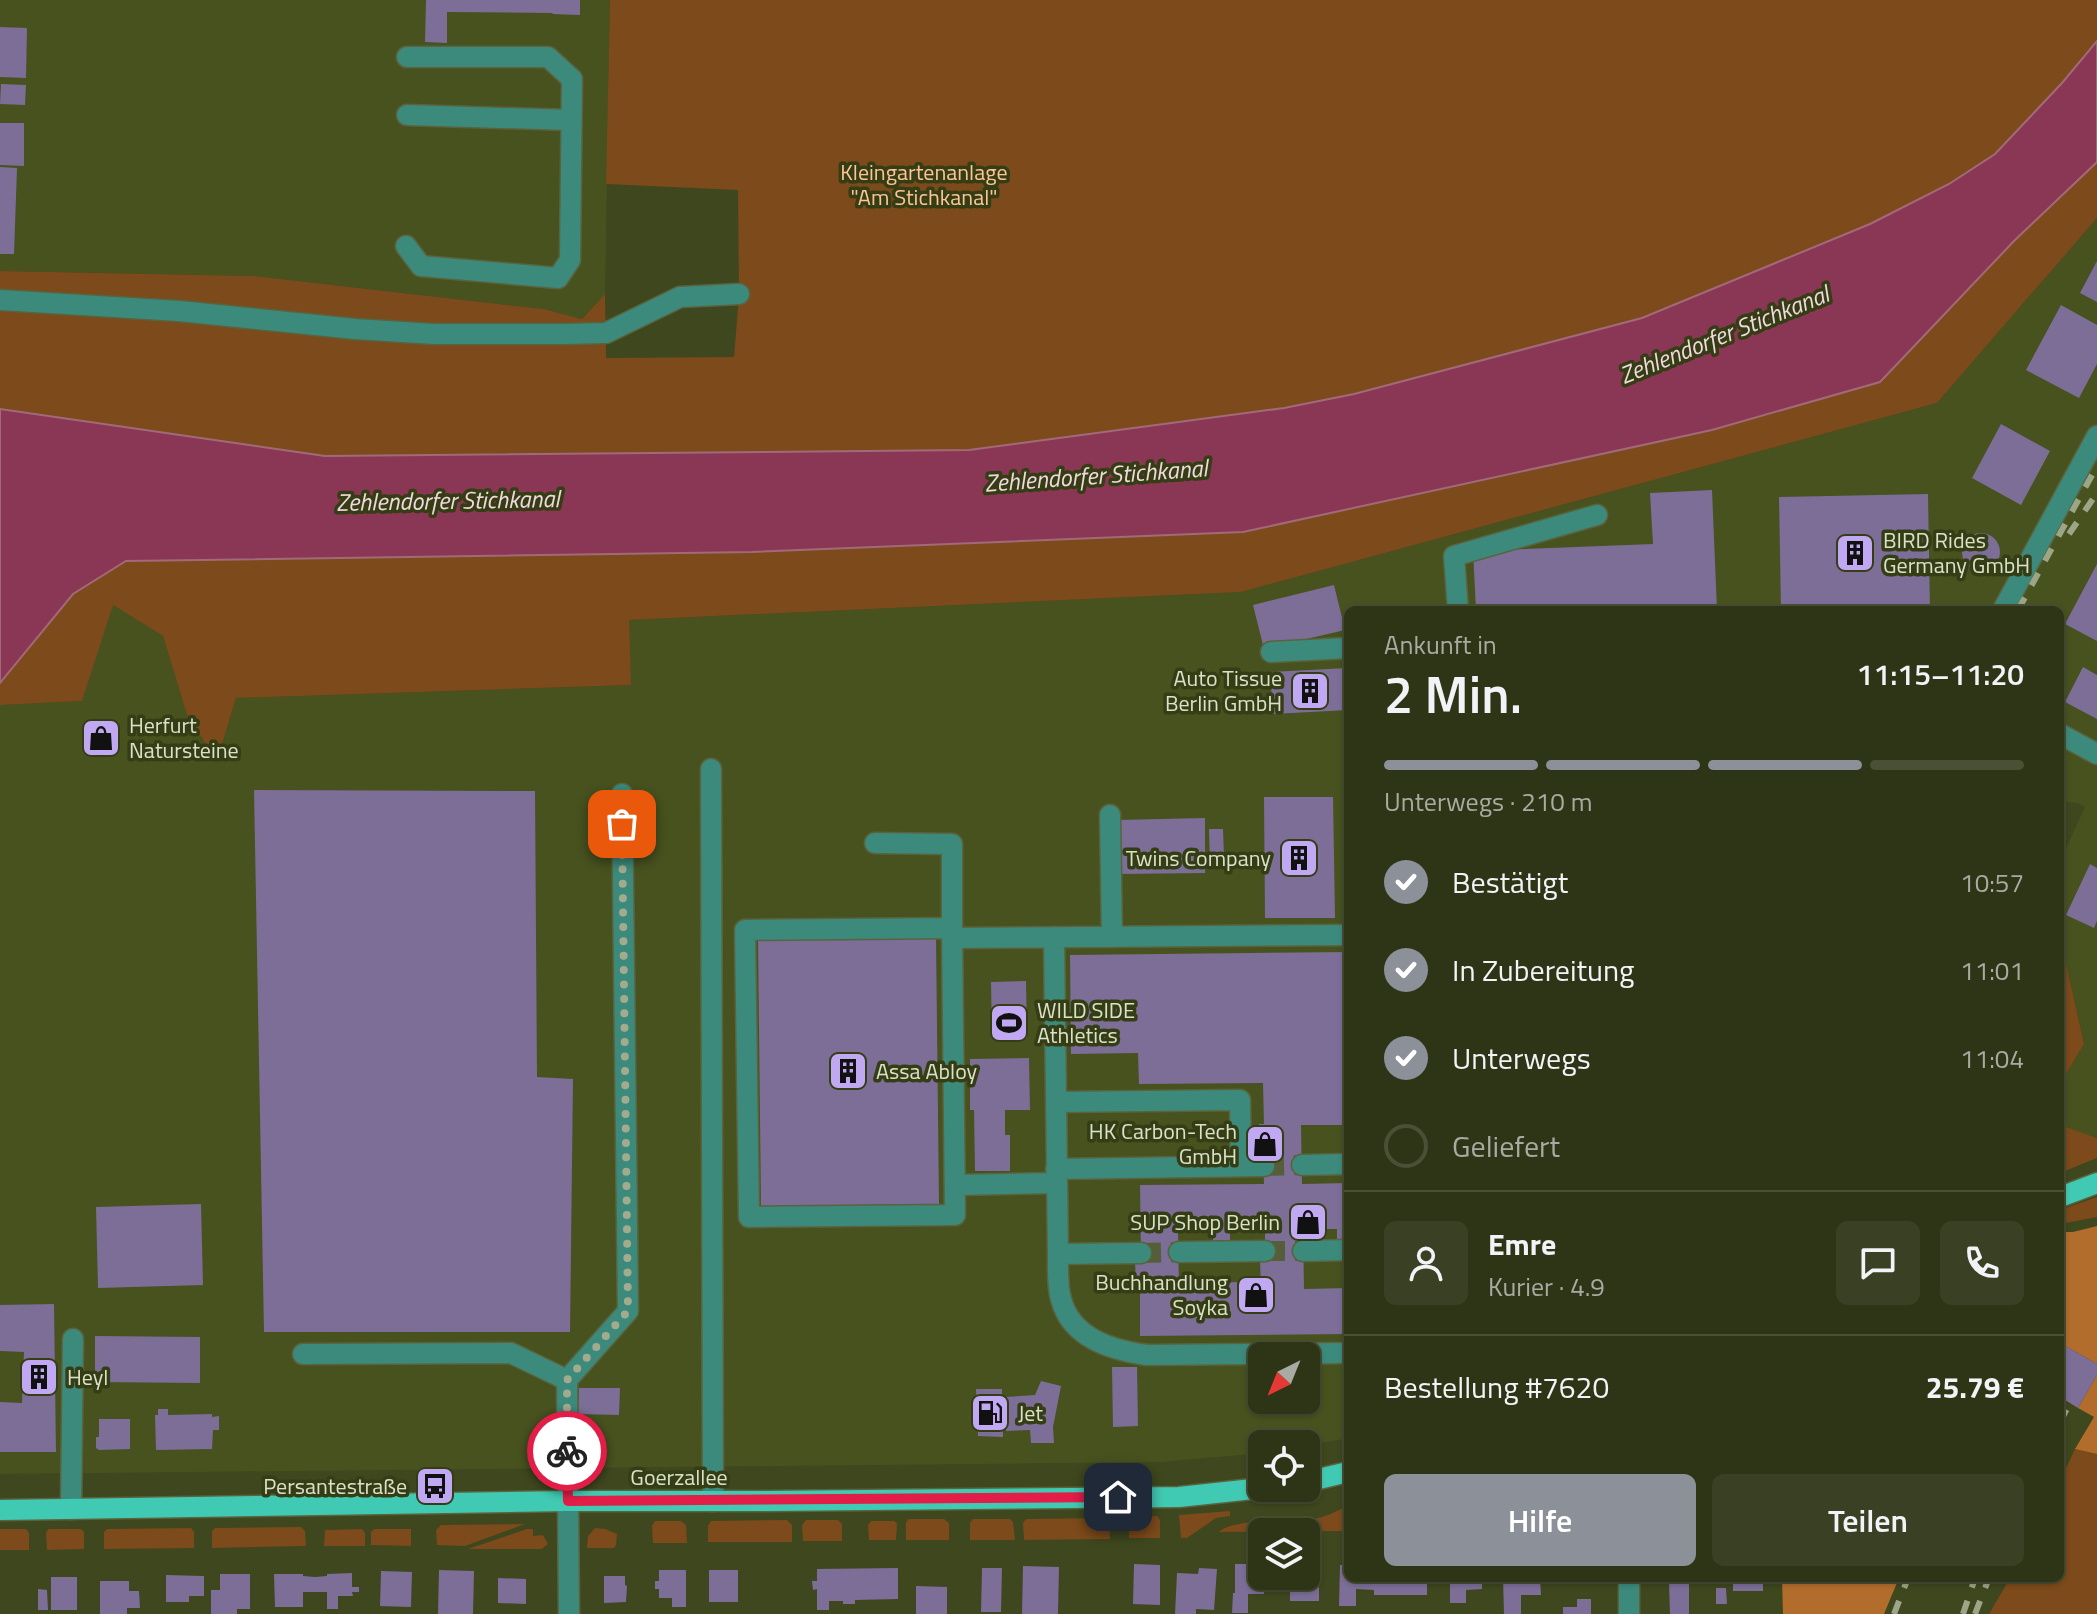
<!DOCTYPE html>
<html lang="de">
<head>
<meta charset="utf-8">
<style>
	:root { --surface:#2e3516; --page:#3a4023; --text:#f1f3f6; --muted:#a7aba1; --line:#495035; --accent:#8c9099 }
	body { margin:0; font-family:"Titillium Web",sans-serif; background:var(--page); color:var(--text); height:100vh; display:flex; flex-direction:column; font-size:30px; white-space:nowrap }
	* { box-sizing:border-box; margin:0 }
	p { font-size:26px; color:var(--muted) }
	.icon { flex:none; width:44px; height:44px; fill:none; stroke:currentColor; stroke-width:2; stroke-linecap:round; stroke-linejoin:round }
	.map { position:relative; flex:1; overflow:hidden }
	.details { position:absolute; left:1344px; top:606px; width:720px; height:976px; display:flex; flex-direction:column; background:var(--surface); border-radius:12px; box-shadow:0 2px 6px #0004,0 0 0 2px var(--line) }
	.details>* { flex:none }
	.needle { width:52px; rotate:223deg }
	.tools { position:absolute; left:1248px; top:1342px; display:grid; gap:16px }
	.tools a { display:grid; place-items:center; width:72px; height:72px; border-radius:12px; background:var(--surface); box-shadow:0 2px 6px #0004,0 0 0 2px var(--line); font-size:40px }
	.pin { position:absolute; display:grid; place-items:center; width:68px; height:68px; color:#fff; margin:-34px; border-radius:16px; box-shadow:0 4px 12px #0006 }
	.courier { position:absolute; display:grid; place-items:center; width:80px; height:80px; margin:-40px; border:6px solid #e11d48; border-radius:50%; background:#fff; color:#222; box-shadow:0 2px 10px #0007 }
	.head em { font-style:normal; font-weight:600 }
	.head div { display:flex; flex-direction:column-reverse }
	.head { display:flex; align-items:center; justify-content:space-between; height:136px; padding:0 40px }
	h1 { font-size:52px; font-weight:600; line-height:60px }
	.bar { display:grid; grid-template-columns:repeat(4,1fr); gap:12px 8px; align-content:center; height:96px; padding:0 40px }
	.bar i { height:10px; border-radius:6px; background:var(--line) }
	.bar .on { background:var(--accent) }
	.bar p { grid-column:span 4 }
	.line { display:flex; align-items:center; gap:20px; padding:0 40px; border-top:2px solid var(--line) }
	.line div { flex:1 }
	.round { display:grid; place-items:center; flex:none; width:84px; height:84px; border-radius:12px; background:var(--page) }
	ol { padding:0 40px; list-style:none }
	li { display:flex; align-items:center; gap:24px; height:88px }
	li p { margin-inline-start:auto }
	li .icon { padding:8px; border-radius:50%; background:var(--accent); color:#fff; stroke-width:4 }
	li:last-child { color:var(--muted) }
	li i { width:44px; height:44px; border:4px solid var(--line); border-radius:50% }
	.action { display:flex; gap:16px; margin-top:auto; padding:16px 40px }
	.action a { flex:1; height:92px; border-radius:12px; background:var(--accent); color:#fff; font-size:32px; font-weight:600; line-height:92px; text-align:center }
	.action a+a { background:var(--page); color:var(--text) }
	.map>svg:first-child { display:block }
	.built { fill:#47521f; fill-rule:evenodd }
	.green { fill:#7c4a1b }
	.forest { fill:#b26d2d }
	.water { fill:#8a3755; stroke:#a26a78; stroke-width:2 }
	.building { fill:#7c6e97; fill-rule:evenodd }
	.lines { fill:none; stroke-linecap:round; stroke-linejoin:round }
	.minor-tunnel { stroke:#555e38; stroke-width:20; stroke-dasharray:20 10; stroke-linecap:butt }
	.minor-casing { stroke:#5a633d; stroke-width:23 }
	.major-casing { stroke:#5a633d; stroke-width:23 }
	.minor { stroke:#3c8a7c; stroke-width:20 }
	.major { stroke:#41cab3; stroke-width:20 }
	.rail { stroke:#9da587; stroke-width:6; stroke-dasharray:14 14; stroke-linecap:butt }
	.done { stroke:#a3ab8e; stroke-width:8; stroke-dasharray:0 14.4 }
	.route { stroke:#e11d48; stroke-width:10 }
	.labels { text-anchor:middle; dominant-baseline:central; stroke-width:7; stroke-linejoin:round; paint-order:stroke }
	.park-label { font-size:22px; fill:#fec497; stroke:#343d13 }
	.poi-label { font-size:22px; fill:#dae1ca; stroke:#343d13; text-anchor:start }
	.street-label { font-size:22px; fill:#dae1ca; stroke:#343d13 }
	.water-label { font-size:24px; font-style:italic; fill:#f2d8df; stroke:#343d13 }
</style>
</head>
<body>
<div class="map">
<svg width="2097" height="1614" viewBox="0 0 2097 1614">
	<rect width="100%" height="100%" fill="#3e471e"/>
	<path class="built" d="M0,0H610L605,294L582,319L544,309L254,276L0,271Z
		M2097,218V1138L2064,1126L2060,1120V1084L2084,1044L2060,936V862L2085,807L2078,803L2060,801V610H1348V1438L1306,1446V1444H1262V1453L1162,1462L0,1474V705L82,701L112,604L163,636L187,715L217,760L236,698L630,685L628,620L1241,592L1937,403ZM1262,1356H1306V1400H1262Z"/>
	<path class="green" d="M610,0H2097V41L2062,83L1995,154L1949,184L1870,224L1642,318L1354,394L1284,408L969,450L325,456L0,409V271L254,276L544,309L582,319L605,294L606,358L734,357L739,294L738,190L606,184Z
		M2097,162V218L1937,403L1241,592L629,620L631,685L236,698L217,761L187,715L163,636L113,605L82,701L0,705V683L73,594L126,561L752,552L1243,532L1712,430L1880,382L2014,241Z
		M2060,936L2084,1044L2060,1084Z
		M2060,1120L2064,1126L2097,1138V1158L2060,1173Z
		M2097,1197V1217L2060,1224V1210Z
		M2075,1449L2097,1454V1614H1989L2010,1578H2060V1481Z
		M1348,1506V1531L1219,1532C1232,1518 1297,1521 1318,1518C1328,1516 1338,1510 1348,1506Z
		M1230,1511V1516L1216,1518L1187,1538H1181L1179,1515Z
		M1157,1516L1160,1520V1538H1129V1520L1131,1517Z
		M1105,1518L1109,1521L1110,1539L1024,1540L1023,1523L1026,1519Z
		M908,1519H944L949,1523V1540H906V1523Z
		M973,1519H1010L1013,1522L1015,1540H970V1523Z
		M787,1520L792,1525V1542H708V1526L711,1521Z
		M806,1520H838L842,1524V1541H803L802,1525Z
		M655,1521H681L686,1525L687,1543H653L652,1526Z
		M871,1521H894L897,1523L896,1540H869L868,1525Z
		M525,1524L465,1546L437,1545L436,1530L441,1525Z
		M301,1527L305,1531L306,1546L212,1548V1531L215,1528Z
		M191,1528L194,1532V1548L104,1549V1532L107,1529Z
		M595,1528L605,1529L617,1534L616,1545L614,1548H587L588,1536Z
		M0,1529H26L29,1533V1550H0Z
		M49,1529H81L84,1532V1549L47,1550L46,1532Z
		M362,1529L365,1533V1546H324L325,1530Z
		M374,1529H411V1546L371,1545V1532Z
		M527,1529H533V1536L543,1535L548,1544L542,1549H468Z"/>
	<path class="forest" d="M2097,1226V1364L2060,1343V1232H2073Z
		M2097,1375V1454L2075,1449L2094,1417L2078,1408Z
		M1782,1578H1899L1884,1614H1783Z"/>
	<path class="water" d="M2097,41V162L2014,241L1880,382L1712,430L1243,532L752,552L126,561L73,594L0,683V409L325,456L969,450L1284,408L1354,394L1642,318L1870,224L1949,184L1995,154L2062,83Z"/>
	<path class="building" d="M426,0H580V15L553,14L552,13L447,12V43L425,42Z
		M0,27L27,28L26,78L0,77Z
		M1,84L26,85L25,105L0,104Z
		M0,123H24V166L0,165Z
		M0,167L17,168L14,254H0Z
		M2097,261V302L2080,293Z
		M2061,305L2097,325V364L2079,398L2026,370Z
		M2001,424L2050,451L2021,505L1972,478Z
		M1712,490L1717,610H1476L1473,551L1653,544L1650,493Z
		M1928,494L1930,610H1781L1779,497Z
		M1962 552a19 19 0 1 1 38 0a19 19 0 1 1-38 0Z
		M2097,564V641L2065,624Z
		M1334,585L1345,630L1264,649L1253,605Z
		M2083,667L2097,675V719L2065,702Z
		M1348,668V710L1273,714L1270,672Z
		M254,790L535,791L537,1077L573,1079L570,1332H264Z
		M1264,797H1333L1335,918H1265Z
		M1205,818V873L1118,874V820Z
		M1209,829H1223L1224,857H1234V863L1210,864Z
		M2090,864L2097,868V921L2094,928L2066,915Z
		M936,937L939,1204L761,1206L758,939Z
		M1348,952V1125H1301L1302,1184L1348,1183V1244H1337V1229H1303L1304,1289L1348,1288V1334L1140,1336V1291H1136L1135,1258H1141L1140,1185L1264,1184L1263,1157H1260L1259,1124H1264L1263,1083L1139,1084L1138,1053L1071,1054L1070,955ZM1213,1230V1245L1230,1244V1230H1265V1259H1260L1261,1289H1237V1282L1211,1283V1290H1179L1178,1231Z
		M1026,981L1027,1038H992L991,982Z
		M1029,1058L1030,1110H1005V1135H1010V1171H975L974,1110H970V1059Z
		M201,1204L203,1285L98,1288L96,1207Z
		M54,1304L56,1452H0V1402L22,1403L24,1352L0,1351V1305Z
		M95,1336L200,1337V1383L95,1382Z
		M2060,1343L2097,1364V1375L2078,1408L2060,1397Z
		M1112,1367H1137L1138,1426L1113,1427Z
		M1041,1381L1061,1386L1053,1427L1054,1443H1031L1030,1430L1006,1431L1005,1397L1035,1395Z
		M579,1388H620L619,1415L578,1414Z
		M976,1389H1002L1003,1437L978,1436Z
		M158,1409H168V1415L212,1414V1417L219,1416V1430H213L212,1449L156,1450L155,1415H158Z
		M99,1419H130V1449L99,1450L96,1448V1437H99Z
		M1134,1564L1160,1565V1605L1133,1604Z
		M1235,1564H1262L1264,1594H1248V1613H1232L1233,1593H1235Z
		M1306,1565H1319V1601H1290V1576H1306Z
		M1340,1565H1348V1578H1427V1595H1374V1590L1356,1589V1606H1339Z
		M1023,1566L1059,1567L1058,1614H1022Z
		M898,1568V1599L855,1600V1604H843V1601H829V1610H817V1589L813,1590L812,1581H817V1569Z
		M982,1568H1002L1001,1612H981Z
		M1199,1568L1217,1569L1214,1610L1196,1609V1614H1175L1177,1573L1198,1574Z
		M439,1570L474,1571L473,1614H438Z
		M659,1570H686V1607H672V1598H659V1589H655V1581H659Z
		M709,1570H738V1602H709Z
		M381,1571L412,1572L411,1607L380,1606Z
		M352,1573V1587H359V1592H352L353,1596H338V1609H327V1592H303V1607H275L274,1574H303V1576L315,1577L327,1576V1574Z
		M220,1574H250V1609H237V1614H211V1590H220Z
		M166,1575L204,1576V1596H189V1602H166Z
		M604,1576H625V1585L627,1586L626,1602L604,1603Z
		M51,1577H77V1610H51Z
		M498,1578L526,1579V1604L498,1603Z
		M1439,1578H1482V1589L1466,1590V1603H1450V1581H1439Z
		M1503,1578H1540L1541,1595H1521V1614H1504Z
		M1682,1578H1700V1581L1689,1582V1614H1670L1669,1582H1682Z
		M1733,1578H1763V1591H1733Z
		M100,1581H129V1591H139L140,1608H127V1614H100Z
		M916,1586L947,1587V1614H916Z
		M1716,1588H1726L1727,1604H1716Z
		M38,1589L47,1590L48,1610H38Z
		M1577,1599H1591V1614H1563V1607H1577Z"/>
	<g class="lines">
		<path class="minor-tunnel" d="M1264,1166L1302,1165
			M1265,1251H1303
			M1141,1253L1179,1252"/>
		<g class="minor-casing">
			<path id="minor" d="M407,115L571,120
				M406,246L421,266L558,278L570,260L572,79L548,57H407
				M0,300L179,311L355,329L434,334H565L606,333L680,297L739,294
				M1458,610L1454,556L1597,515
				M2003,610L2097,436
				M1271,652L1348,648
				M2060,734L2097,754
				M711,769L713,1501
				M1110,815L1112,937
				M875,843L952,844V928
				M952,928L955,1215L749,1217L745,930Z
				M1054,937L1058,1254C1058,1268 1057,1285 1061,1299C1071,1338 1111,1350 1147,1355L1348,1353
				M952,938L1348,935
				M1056,1102L1240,1100L1241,1166
				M1302,1165L1348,1164
				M1056,1169L1264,1166
				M955,1185L1056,1183
				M1303,1251L1348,1250
				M1179,1252L1265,1251
				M1058,1254L1141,1253
				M303,1354L511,1353L567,1380
				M71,1509L73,1339
				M1629,1578V1614
				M569,1614L567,1380L628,1311L622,794"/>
		</g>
		<g class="major-casing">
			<path id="major" d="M2060,1197L2097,1183
				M1306,1482L1348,1472
				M0,1510L568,1501H767L1179,1497L1262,1488"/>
		</g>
		<use href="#minor" class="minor"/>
		<use href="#major" class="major"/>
		<path class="rail" d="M2069,534L2097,493
			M2018,610L2097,466
			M2060,1422L2070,1403
			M1894,1614L1908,1578
			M1963,1614L1975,1578
			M1975,1614L1989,1578"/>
	</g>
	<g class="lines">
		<path class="done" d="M567,1451V1380L628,1311L622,824"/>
		<path class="route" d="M567,1451L568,1501L1118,1497"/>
	</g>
	<defs>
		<g id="building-square" transform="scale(2)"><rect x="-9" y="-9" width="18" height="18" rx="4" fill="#c1a8f3" stroke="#343d13"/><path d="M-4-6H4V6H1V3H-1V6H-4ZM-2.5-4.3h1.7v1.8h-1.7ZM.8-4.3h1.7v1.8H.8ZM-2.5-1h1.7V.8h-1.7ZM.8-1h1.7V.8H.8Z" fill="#111"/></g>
		<g id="shop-square" transform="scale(2)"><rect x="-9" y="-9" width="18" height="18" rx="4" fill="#c1a8f3" stroke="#343d13"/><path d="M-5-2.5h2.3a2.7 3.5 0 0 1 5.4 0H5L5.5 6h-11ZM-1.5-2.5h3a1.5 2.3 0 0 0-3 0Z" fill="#111"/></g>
		<g id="stadium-square" transform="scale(2)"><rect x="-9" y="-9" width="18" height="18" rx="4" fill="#c1a8f3" stroke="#343d13"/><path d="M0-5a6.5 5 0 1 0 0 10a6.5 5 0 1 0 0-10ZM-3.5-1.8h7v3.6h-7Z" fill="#111"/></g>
		<g id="fuel-square" transform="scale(2)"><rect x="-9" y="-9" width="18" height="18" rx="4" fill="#c1a8f3" stroke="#343d13"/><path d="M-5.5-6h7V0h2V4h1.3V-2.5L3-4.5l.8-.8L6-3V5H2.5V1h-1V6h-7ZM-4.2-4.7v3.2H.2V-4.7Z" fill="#111"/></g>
		<g id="bus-square" transform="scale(2)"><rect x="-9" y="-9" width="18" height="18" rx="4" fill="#c1a8f3" stroke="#343d13"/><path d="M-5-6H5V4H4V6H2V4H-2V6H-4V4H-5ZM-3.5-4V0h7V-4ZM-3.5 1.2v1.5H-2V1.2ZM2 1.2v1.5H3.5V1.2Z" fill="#111"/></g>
	</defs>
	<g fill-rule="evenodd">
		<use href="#building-square" x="1855" y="553"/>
		<use href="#building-square" x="1310" y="691"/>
		<use href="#shop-square" x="101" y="738"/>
		<use href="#building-square" x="1299" y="858"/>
		<use href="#stadium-square" x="1009" y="1023"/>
		<use href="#building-square" x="848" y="1071"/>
		<use href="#shop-square" x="1265" y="1144"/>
		<use href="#shop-square" x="1308" y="1222"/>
		<use href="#shop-square" x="1256" y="1295"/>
		<use href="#building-square" x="39" y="1377"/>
		<use href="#fuel-square" x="990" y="1413"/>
		<use href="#bus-square" x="435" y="1486"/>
	</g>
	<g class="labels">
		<g class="park-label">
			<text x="924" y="172">Kleingartenanlage<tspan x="924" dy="25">"Am Stichkanal"</tspan></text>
		</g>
		<g class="poi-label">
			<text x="1883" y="540">BIRD Rides<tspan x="1883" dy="25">Germany GmbH</tspan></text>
			<text x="1282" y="678" text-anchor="end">Auto Tissue<tspan x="1282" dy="25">Berlin GmbH</tspan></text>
			<text x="129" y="725">Herfurt<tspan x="129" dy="25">Natursteine</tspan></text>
			<text x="1271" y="858" text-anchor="end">Twins Company</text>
			<text x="1037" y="1010">WILD SIDE<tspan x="1037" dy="25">Athletics</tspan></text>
			<text x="876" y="1071">Assa Abloy</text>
			<text x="1237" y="1131" text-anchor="end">HK Carbon-Tech<tspan x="1237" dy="25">GmbH</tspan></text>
			<text x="1280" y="1222" text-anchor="end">SUP Shop Berlin</text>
			<text x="1228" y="1282" text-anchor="end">Buchhandlung<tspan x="1228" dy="25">Soyka</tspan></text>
			<text x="67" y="1377">Heyl</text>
			<text x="1018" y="1413">Jet</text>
			<text x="407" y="1486" text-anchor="end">Persantestraße</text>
		</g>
		<g class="street-label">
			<text x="679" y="1477">Goerzallee</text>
		</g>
		<g class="water-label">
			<text transform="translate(1724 334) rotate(-22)">Zehlendorfer Stichkanal</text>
			<text transform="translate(1096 475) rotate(-4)">Zehlendorfer Stichkanal</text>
			<text transform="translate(448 500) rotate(-1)">Zehlendorfer Stichkanal</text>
		</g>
	</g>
</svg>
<div class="tools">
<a><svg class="needle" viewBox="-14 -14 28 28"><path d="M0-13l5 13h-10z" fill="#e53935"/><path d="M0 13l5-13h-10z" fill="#a7aba1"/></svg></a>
<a><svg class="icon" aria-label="locate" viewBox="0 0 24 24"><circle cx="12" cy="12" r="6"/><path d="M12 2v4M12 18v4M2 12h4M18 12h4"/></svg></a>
<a><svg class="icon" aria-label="layers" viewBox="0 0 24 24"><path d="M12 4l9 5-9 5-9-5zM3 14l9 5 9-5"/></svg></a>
</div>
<div class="pin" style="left:622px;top:824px;background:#ea580c"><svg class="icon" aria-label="bag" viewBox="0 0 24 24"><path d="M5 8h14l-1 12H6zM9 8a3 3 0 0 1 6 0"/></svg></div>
<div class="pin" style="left:1118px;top:1497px;background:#1f2937"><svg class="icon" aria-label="home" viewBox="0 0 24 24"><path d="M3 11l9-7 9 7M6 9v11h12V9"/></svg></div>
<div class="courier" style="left:567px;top:1451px"><svg class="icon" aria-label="bike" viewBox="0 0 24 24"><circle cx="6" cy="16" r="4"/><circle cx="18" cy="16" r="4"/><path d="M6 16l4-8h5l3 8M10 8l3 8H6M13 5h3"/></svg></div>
<section class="details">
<div class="head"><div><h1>2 Min.</h1><p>Ankunft in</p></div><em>11:15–11:20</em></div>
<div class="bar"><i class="on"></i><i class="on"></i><i class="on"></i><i></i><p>Unterwegs · 210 m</p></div>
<ol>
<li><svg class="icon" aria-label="check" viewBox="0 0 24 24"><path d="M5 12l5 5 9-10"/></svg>Bestätigt<p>10:57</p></li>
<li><svg class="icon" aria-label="check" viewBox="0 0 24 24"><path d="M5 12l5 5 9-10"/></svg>In Zubereitung<p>11:01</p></li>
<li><svg class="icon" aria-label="check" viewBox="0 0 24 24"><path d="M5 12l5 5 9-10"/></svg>Unterwegs<p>11:04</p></li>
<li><i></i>Geliefert</li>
</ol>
<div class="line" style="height:144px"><a class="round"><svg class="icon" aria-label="person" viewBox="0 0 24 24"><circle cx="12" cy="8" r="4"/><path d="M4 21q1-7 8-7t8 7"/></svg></a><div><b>Emre</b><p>Kurier · 4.9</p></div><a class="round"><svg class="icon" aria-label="chat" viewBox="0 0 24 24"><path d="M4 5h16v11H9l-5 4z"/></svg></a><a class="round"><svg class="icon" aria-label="phone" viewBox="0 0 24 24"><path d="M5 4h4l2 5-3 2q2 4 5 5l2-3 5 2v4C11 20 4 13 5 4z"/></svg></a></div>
<div class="line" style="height:104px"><div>Bestellung #7620</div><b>25.79 €</b></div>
<div class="action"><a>Hilfe</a><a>Teilen</a></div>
</section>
</div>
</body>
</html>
